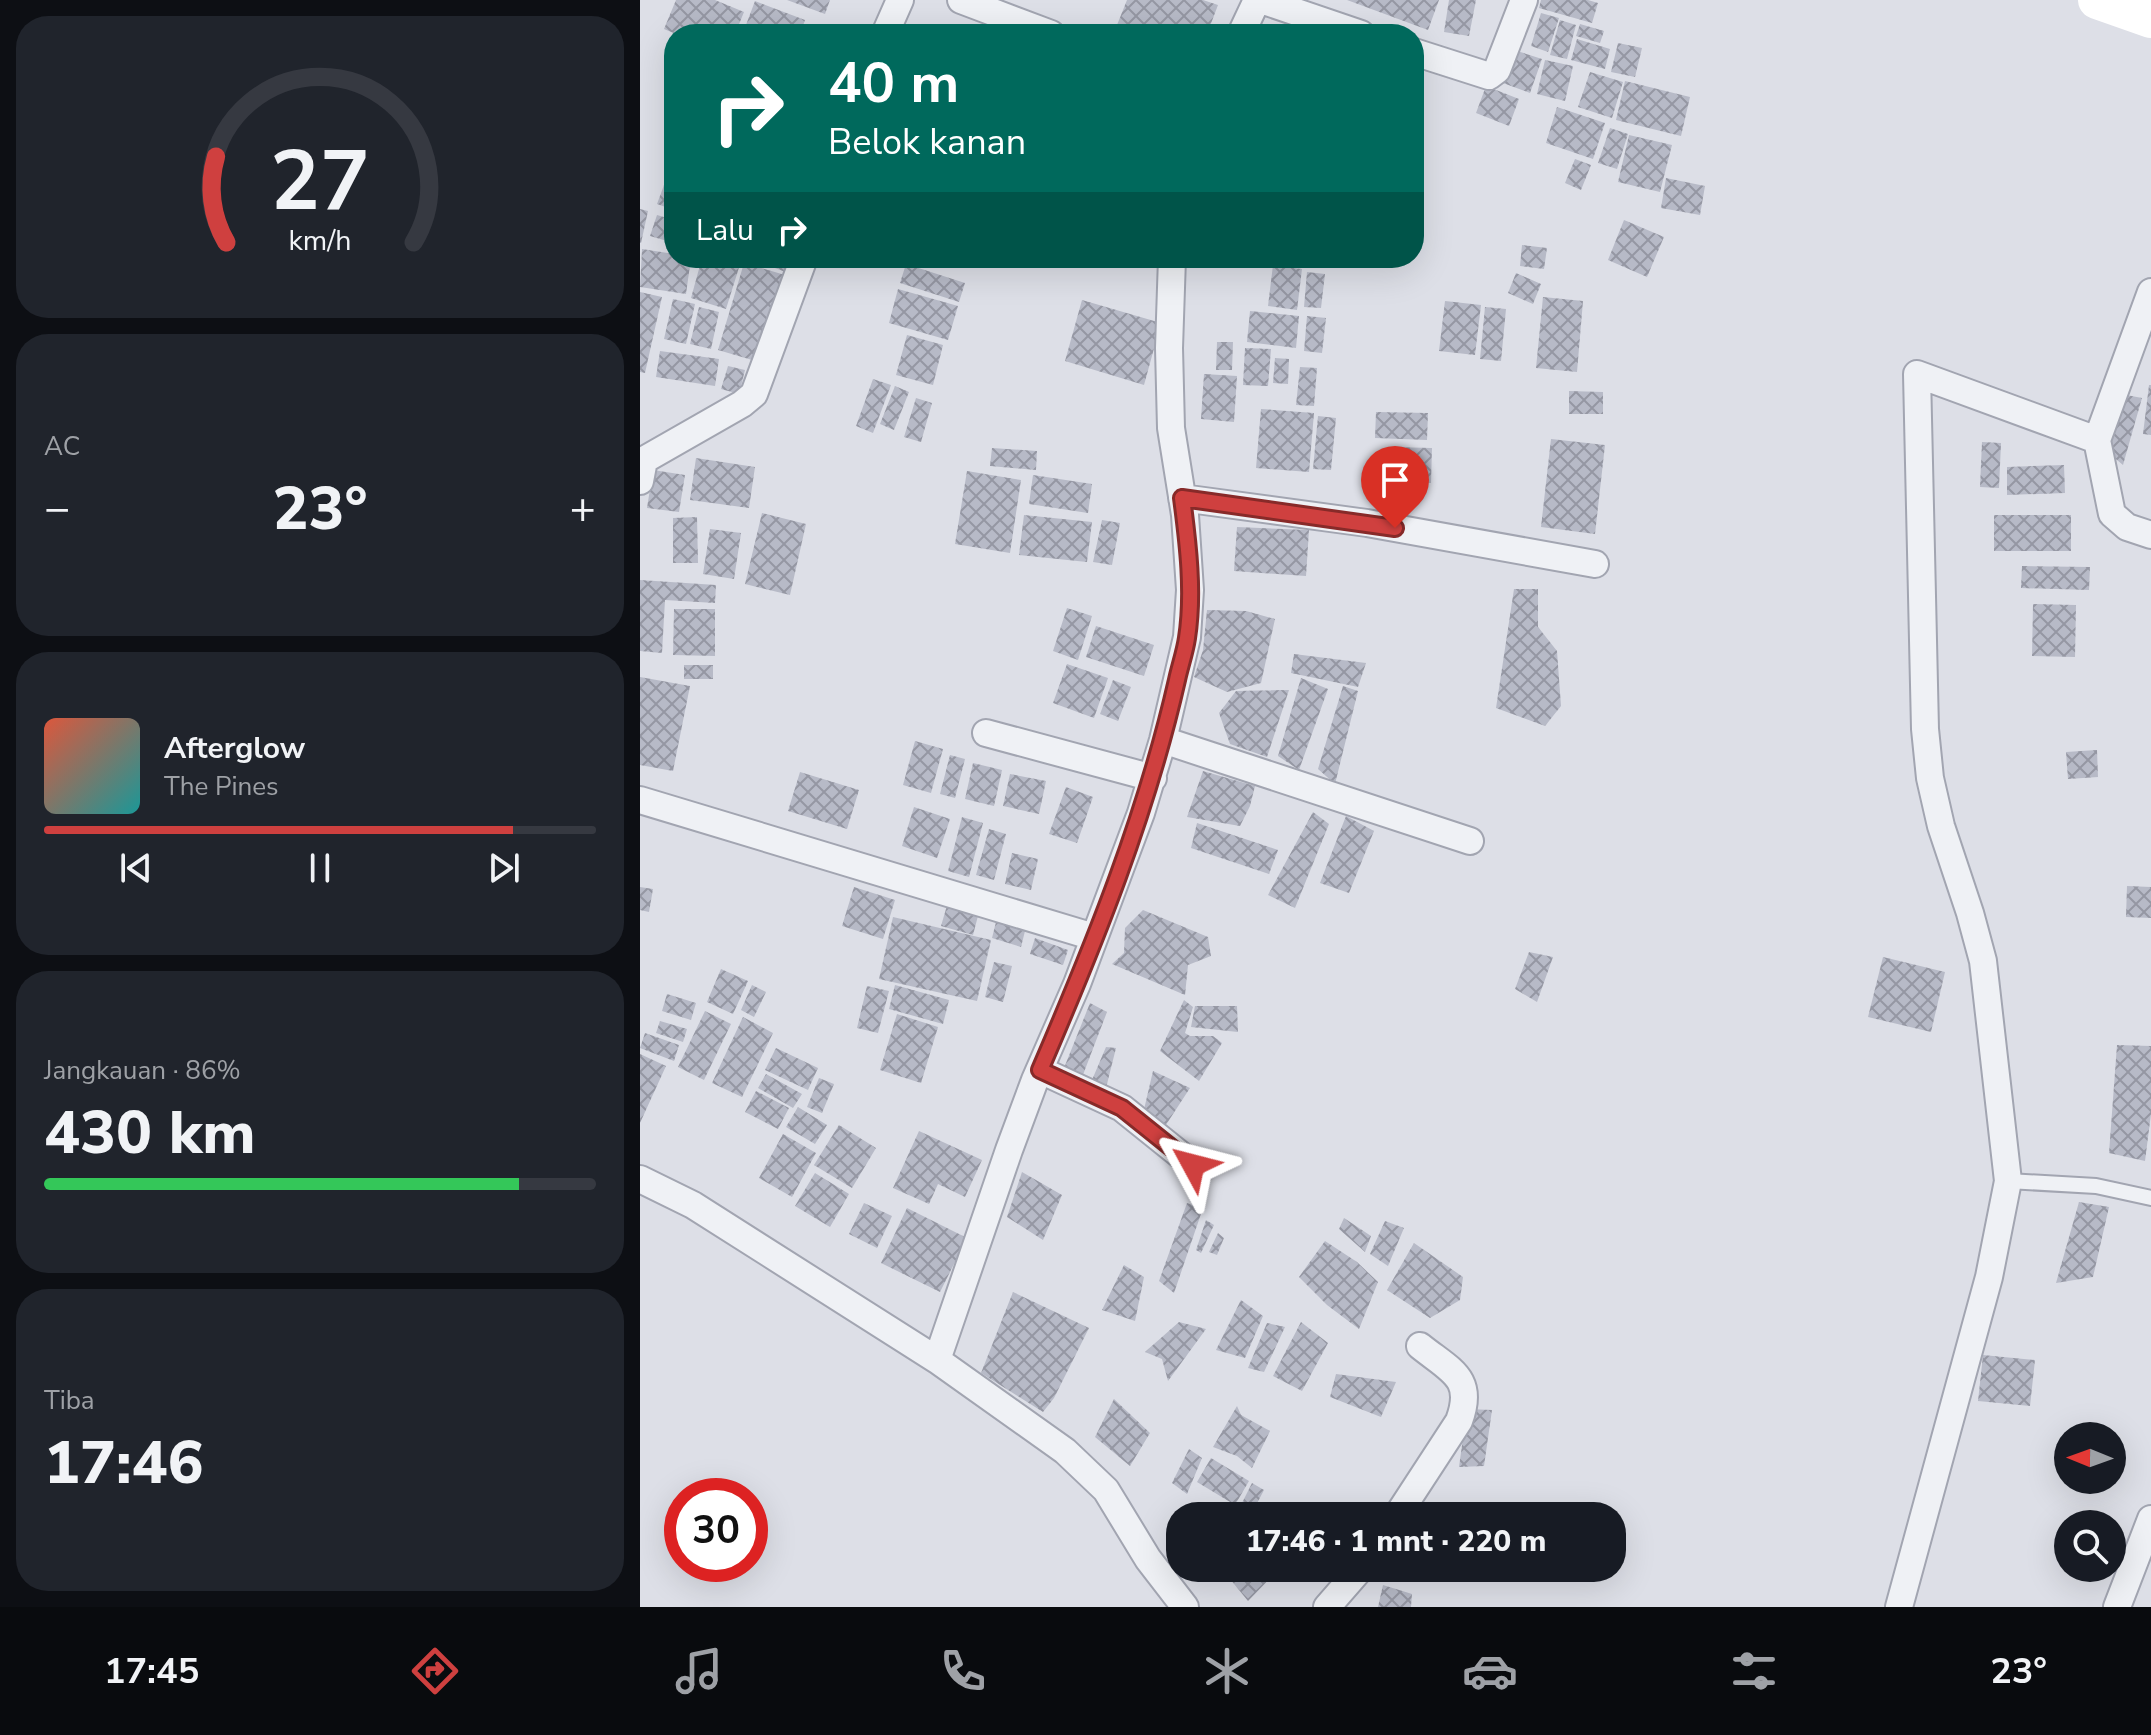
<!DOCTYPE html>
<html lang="id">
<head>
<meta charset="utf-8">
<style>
  body { margin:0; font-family:"Nunito Sans",sans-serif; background:#20242c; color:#f1f3f6; height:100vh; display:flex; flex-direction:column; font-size:30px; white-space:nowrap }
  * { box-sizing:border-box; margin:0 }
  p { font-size:26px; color:#9ea1a6 }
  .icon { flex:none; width:44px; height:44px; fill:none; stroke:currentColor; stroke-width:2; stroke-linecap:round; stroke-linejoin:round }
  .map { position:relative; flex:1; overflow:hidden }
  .details { display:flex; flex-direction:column; gap:16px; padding:16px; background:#0d0f14; width:640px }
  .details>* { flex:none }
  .hud { position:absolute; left:24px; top:24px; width:760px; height:244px; border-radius:32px; box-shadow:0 8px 32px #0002; background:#00695c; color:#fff; overflow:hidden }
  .needle { width:52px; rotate:271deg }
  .tools { position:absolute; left:1414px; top:1422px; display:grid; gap:16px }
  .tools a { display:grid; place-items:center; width:72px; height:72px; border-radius:50%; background:#171b24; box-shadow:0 8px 32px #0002; font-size:40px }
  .speed { position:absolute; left:24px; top:1478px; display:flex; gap:16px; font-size:40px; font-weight:700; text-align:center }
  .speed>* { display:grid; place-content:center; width:104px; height:104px; border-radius:50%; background:#171b24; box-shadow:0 8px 32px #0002; line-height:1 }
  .speed .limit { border:12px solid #d22; background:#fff; color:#111 }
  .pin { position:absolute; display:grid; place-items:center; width:68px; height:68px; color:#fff; margin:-82px -34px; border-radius:50% 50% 50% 0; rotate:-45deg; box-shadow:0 0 8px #0007 }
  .pin .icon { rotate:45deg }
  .me { position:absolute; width:88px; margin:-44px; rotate:308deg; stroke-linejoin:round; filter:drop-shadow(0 0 6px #0008) }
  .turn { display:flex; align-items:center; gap:28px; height:168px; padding:0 32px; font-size:36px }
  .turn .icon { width:104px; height:104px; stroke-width:2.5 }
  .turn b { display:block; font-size:56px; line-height:68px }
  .then { display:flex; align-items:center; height:76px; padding:0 32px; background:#0003; gap:16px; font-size:30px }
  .big { font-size:60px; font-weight:800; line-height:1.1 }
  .details .card { flex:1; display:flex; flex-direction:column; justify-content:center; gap:12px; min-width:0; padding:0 28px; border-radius:32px; background:#20242c }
  .details .dial { align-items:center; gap:0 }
  .dial svg { height:208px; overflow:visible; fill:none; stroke:#363941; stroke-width:7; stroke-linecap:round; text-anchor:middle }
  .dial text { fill:#f1f3f6; stroke:none }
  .song { display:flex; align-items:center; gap:24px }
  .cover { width:96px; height:96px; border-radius:12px; background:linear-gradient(135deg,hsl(10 70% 55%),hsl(180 70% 35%)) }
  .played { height:8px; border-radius:4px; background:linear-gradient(90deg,#cf403f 85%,#363941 85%) }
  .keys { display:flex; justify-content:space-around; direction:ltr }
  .heat { display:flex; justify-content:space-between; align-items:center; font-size:44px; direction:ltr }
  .charge { height:12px; border-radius:6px; background:linear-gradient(90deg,#34c759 86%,#363941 0) }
  .trip { position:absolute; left:526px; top:1502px; width:460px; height:80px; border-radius:32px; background:#171b24; box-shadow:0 8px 32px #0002; font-weight:800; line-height:80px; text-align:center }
  .menu { display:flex; height:128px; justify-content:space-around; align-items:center; background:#090b0e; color:#9ea1a6 }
  .menu .icon { width:56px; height:56px }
  .menu .current { color:#cf403f }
  .menu b { font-size:36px; color:#f1f3f6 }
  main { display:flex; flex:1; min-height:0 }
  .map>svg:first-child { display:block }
</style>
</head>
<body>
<main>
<section class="details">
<div class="card dial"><svg viewBox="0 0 100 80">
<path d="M14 69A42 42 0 1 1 86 69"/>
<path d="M14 69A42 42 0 0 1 10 36" stroke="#cf403f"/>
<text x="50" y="56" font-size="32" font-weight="700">27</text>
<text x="50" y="72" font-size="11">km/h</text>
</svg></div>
<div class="card"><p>AC</p>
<div class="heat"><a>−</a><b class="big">23°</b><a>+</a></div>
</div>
<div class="card">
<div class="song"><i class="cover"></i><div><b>Afterglow</b><p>The Pines</p></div></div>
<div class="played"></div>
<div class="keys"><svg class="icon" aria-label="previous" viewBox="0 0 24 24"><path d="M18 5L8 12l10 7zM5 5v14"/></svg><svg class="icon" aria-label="pause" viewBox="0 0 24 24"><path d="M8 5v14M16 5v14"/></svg><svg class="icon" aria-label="next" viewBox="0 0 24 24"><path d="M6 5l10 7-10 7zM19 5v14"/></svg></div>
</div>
<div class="card"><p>Jangkauan · 86%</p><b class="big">430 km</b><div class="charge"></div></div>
<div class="card"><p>Tiba</p><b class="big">17:46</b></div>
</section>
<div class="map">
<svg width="1511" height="1607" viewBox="0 0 1511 1607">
  <defs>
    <pattern id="building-cross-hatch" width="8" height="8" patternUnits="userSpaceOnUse" patternTransform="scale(2)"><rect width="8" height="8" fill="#b7bac7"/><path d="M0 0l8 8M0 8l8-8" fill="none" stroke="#9597a3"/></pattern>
  </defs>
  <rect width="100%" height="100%" fill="#dddfe7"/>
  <path fill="url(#building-cross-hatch)" d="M 36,0 L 75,0 L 104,12 L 95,34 L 36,34 L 24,29 Z
    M 147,0 L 190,0 L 185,14 Z
    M 487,0 L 563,0 L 578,5 L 567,34 L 501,34 L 477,25 Z
    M 707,0 L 799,0 L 788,30 Z
    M 809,0 L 836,0 L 829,36 L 804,32 Z
    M 901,0 L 948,0 L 958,3 L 952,23 L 899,8 Z
    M 115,1 L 165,20 L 160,34 L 130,34 L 106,25 Z
    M 901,13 L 919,18 L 908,52 L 891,46 Z
    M 920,20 L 936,25 L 927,59 L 910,55 Z
    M 940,24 L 964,31 L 960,43 L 936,36 Z
    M 937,39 L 970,49 L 965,69 L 931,60 Z
    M 978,43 L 1002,48 L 995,77 L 971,72 Z
    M 874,50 L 902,59 L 890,93 L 863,83 Z
    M 905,60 L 933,66 L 925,101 L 897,94 Z
    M 950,72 L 983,82 L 972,118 L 938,107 Z
    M 985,81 L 1050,97 L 1041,136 L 976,120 Z
    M 846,86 L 879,99 L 869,126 L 836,113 Z
    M 917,107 L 965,123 L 953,159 L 906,143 Z
    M 970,128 L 988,134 L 977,169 L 958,163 Z
    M 989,135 L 1032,145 L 1020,192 L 978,182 Z
    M 34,158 L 34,210 L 17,204 Z
    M 935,159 L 951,165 L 941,190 L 925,183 Z
    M 1026,178 L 1065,186 L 1060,215 L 1021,208 Z
    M 0,209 L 8,211 L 1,243 L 0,243 Z
    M 17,215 L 34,220 L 34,243 L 10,236 Z
    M 984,220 L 1024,237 L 1007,277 L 968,260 Z
    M 882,245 L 907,248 L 904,269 L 880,266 Z
    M 2,249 L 34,254 L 34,258 L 51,258 L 46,294 L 0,287 Z
    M 62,258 L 102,258 L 86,309 L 51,298 Z
    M 109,258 L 150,258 L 153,259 L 148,273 Z
    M 104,263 L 145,275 L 119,362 L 78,350 Z
    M 266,264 L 325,283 L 319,302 L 260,283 Z
    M 633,265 L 662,269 L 657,310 L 628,306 Z
    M 667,272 L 685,274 L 681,308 L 664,307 Z
    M 876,273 L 901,284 L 893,304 L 868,293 Z
    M 258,289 L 318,306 L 308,340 L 249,323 Z
    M 0,292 L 22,297 L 5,373 L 0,372 Z
    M 903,297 L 943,301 L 937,372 L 896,368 Z
    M 33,299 L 55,304 L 46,344 L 24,339 Z
    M 442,300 L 521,323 L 504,385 L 425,361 Z
    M 805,301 L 841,305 L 835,355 L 799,351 Z
    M 59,307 L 79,312 L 71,349 L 50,344 Z
    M 845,307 L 866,309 L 861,361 L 840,359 Z
    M 610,311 L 659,316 L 656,348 L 607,342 Z
    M 667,316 L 686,318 L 682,353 L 664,351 Z
    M 267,335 L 303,345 L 293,385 L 256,375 Z
    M 577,342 L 593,342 L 592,370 L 576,370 Z
    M 605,348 L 631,349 L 628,386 L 603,385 Z
    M 20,351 L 79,359 L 75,386 L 16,377 Z
    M 635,358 L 649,359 L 648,384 L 633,383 Z
    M 88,366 L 105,370 L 99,394 L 81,389 Z
    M 660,367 L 677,368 L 674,406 L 656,405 Z
    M 564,374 L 597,376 L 594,422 L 561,419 Z
    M 233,379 L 251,385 L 233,433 L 216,426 Z
    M 1509,385 L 1511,385 L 1511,435 L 1503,434 Z
    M 255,386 L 269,392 L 254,430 L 240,424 Z
    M 929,391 L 963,392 L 963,414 L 929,414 Z
    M 1476,393 L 1502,398 L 1483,465 L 1465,450 Z
    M 276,398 L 292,403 L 281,442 L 264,437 Z
    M 621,409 L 674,413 L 669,472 L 616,468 Z
    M 736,412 L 788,413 L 787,440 L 735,438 Z
    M 678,416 L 696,418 L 691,470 L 673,469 Z
    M 911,439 L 965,445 L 955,534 L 901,527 Z
    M 1342,442 L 1361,443 L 1359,488 L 1340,487 Z
    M 752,447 L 792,448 L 791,483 L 751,483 Z
    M 352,448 L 397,451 L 396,470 L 350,466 Z
    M 56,458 L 115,467 L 109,508 L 50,500 Z
    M 1424,465 L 1425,493 L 1367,495 L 1367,467 Z
    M 13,470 L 45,475 L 39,512 L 7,508 Z
    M 327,471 L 381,480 L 370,553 L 315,544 Z
    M 393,475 L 452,484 L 448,513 L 389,504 Z
    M 122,513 L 166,524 L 150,595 L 105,584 Z
    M 384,515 L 452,522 L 447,562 L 379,555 Z
    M 1354,515 L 1431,515 L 1431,551 L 1354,551 Z
    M 57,517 L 58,563 L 33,563 L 33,518 Z
    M 462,520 L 480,523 L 472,565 L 453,562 Z
    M 597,527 L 669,530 L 666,576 L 594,571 Z
    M 70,529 L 101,533 L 94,579 L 63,574 Z
    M 1382,566 L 1450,567 L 1449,590 L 1381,588 Z
    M 0,580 L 76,585 L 75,603 L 25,600 L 22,653 L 0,651 Z
    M 874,589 L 898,589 L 898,627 L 917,651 L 921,706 L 905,726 L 856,708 Z
    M 1393,604 L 1436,605 L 1435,657 L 1392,656 Z
    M 427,608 L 452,616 L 438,660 L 413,651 Z
    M 34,609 L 75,609 L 75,656 L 33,655 Z
    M 567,610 L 606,611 L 635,619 L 621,683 L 587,692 L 554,677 L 563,650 Z
    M 456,626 L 514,645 L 504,676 L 446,657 Z
    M 654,654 L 726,663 L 718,687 L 651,673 Z
    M 427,664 L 468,678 L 454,718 L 413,703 Z
    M 44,665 L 73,665 L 73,679 L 44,679 Z
    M 0,677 L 50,686 L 33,771 L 0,765 Z
    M 661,678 L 688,689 L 659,770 L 638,756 Z
    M 473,680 L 491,687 L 478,721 L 460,714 Z
    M 703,686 L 718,691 L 695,784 L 678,769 Z
    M 649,690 L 627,757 L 590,744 L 579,713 L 596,691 Z
    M 275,741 L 303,749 L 291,793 L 263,785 Z
    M 1457,750 L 1458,777 L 1428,779 L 1426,752 Z
    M 310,755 L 325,759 L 315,798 L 300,794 Z
    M 333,763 L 362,770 L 354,806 L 325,799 Z
    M 563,771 L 615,786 L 610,806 L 600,826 L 547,817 Z
    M 160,772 L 219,790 L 207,829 L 148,811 Z
    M 370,774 L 406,781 L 399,814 L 363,806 Z
    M 426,787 L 453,797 L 437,843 L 409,834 Z
    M 274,807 L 310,819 L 297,858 L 262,846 Z
    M 673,812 L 689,824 L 655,908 L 628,895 Z
    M 706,816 L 734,831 L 709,893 L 680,883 Z
    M 322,817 L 343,823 L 329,877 L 308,871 Z
    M 557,823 L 638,850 L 629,874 L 551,848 Z
    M 349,829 L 366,834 L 354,880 L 336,875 Z
    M 372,853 L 398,859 L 391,890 L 365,884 Z
    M 1487,886 L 1511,887 L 1511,918 L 1486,917 Z
    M 0,887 L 13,889 L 9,912 L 0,910 Z
    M 214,887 L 255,900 L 243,939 L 202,926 Z
    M 308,902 L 339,912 L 333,935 L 301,926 Z
    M 503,910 L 568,937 L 571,956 L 548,965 L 545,995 L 472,964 L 484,953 L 485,928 Z
    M 253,917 L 351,940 L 337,1001 L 239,979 Z
    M 356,922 L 385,931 L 381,947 L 352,938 Z
    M 395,938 L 428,950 L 423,965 L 390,954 Z
    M 889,952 L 913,957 L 897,1002 L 875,989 Z
    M 1243,957 L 1305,972 L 1291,1032 L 1228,1017 Z
    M 354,962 L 372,966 L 363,1002 L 345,997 Z
    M 81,969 L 108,981 L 93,1014 L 67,1002 Z
    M 112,985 L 126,992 L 114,1017 L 101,1010 Z
    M 255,985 L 309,1000 L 303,1024 L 249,1009 Z
    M 227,986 L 249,991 L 238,1033 L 217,1028 Z
    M 27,994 L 56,1003 L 51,1020 L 22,1011 Z
    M 544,1000 L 553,1007 L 545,1033 L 550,1036 L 573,1036 L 582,1043 L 559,1081 L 520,1051 Z
    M 450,1003 L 467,1012 L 441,1080 L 424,1068 Z
    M 555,1006 L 597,1006 L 598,1032 L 551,1027 Z
    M 65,1011 L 91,1024 L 64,1080 L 38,1067 Z
    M 257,1014 L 298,1027 L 281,1083 L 240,1070 Z
    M 103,1017 L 133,1033 L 102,1097 L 72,1083 Z
    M 20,1021 L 47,1029 L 43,1042 L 16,1033 Z
    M 5,1033 L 39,1045 L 34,1061 L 0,1048 Z
    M 1477,1045 L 1511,1046 L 1511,1114 L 1505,1161 L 1469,1153 Z
    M 466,1047 L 476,1048 L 466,1088 L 452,1080 Z
    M 136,1048 L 178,1068 L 168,1090 L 125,1070 Z
    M 0,1054 L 26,1066 L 0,1123 Z
    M 513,1071 L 550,1088 L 520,1134 L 502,1118 Z
    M 126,1074 L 162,1094 L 153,1108 L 118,1088 Z
    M 179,1078 L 194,1084 L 182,1113 L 167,1107 Z
    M 116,1091 L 149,1108 L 138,1129 L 105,1112 Z
    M 158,1107 L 187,1125 L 175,1144 L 146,1127 Z
    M 199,1125 L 236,1148 L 212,1188 L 174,1165 Z
    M 279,1131 L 342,1160 L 325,1197 L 298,1184 L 289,1204 L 253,1188 Z
    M 143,1134 L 176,1153 L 152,1197 L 119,1178 Z
    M 382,1172 L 422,1195 L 403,1240 L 367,1217 Z
    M 175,1173 L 209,1194 L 190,1227 L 155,1206 Z
    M 1439,1202 L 1469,1207 L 1453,1277 L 1416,1283 Z
    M 224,1203 L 252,1216 L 237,1248 L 209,1234 Z
    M 547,1203 L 563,1208 L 534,1293 L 519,1281 Z
    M 267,1208 L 327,1238 L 300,1292 L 241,1263 Z
    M 704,1218 L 731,1236 L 725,1252 L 699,1229 Z
    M 566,1220 L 574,1225 L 561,1253 L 556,1250 Z
    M 745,1221 L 764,1228 L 748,1266 L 730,1254 Z
    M 578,1233 L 584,1238 L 577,1255 L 569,1252 Z
    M 685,1241 L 717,1262 L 738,1282 L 719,1329 L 687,1305 L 659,1277 Z
    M 774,1243 L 823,1277 L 820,1300 L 790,1318 L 747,1290 Z
    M 484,1265 L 504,1277 L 495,1321 L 462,1310 Z
    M 373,1292 L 449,1328 L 414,1398 L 403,1412 L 341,1373 Z
    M 601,1300 L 623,1316 L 605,1358 L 576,1350 Z
    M 539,1322 L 566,1329 L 528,1381 L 522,1359 L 505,1352 Z
    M 661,1322 L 688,1343 L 662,1391 L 633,1376 Z
    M 627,1323 L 645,1327 L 624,1372 L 608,1368 Z
    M 1343,1355 L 1395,1360 L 1390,1406 L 1338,1401 Z
    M 696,1374 L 756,1382 L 741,1417 L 690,1397 Z
    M 474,1399 L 510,1433 L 490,1466 L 455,1437 Z
    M 597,1406 L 601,1415 L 630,1431 L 612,1468 L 597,1456 L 573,1447 Z
    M 827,1409 L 852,1410 L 844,1466 L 819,1467 Z
    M 549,1449 L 562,1458 L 547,1494 L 532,1483 Z
    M 571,1458 L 609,1481 L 595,1505 L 557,1482 Z
    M 612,1483 L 624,1490 L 611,1515 L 599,1509 Z
    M 780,1507 L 817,1515 L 817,1516 L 779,1516 Z
    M 581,1568 L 640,1568 L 608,1601 Z
    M 743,1585 L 772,1594 L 771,1607 L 738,1607 Z"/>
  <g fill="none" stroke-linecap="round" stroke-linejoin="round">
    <g stroke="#a2a5b1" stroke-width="18">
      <path id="lane" d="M 1368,1181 L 1456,1186 L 1511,1198"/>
    </g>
    <g stroke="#a2a5b1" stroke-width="30">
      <path id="street" d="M 321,0 L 411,34
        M 621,0 L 721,34
        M 245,34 L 260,0
        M 601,34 L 617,0
        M 774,52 L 849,76 L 857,70 L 884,0
        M 1511,292 L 1457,440 L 1472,514 L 1487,527 L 1511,535
        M 0,481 L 4,460 L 102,404 L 114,394 L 164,258
        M 542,498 L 727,523 L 955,564
        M 346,733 L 513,778
        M 523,740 L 830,841
        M 0,800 L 454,937
        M 400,1070 L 482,1108 L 553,1165
        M 0,1179 L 53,1205 L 297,1360 L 425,1451 L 466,1490 L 508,1559 L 545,1607
        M 297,1360 L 369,1150 L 395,1080 L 437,984 L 501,813 L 523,740 L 547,637 L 550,590 L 545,515 L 531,428 L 529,348 L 532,258
        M 757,1516 L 819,1421 C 835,1378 811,1371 780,1346
        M 687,1607 L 721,1568
        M 1259,1607 L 1349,1277 L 1368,1181 L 1343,961 L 1330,913 L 1301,826 L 1290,778 L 1285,729 L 1277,374 L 1457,440
        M 1477,1607 L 1511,1519"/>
    </g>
    <use href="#lane" stroke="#eff1f5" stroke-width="14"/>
    <use href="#street" stroke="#eff1f5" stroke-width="26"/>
    <path stroke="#fff" stroke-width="38" d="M 1457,0 L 1511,19"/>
  </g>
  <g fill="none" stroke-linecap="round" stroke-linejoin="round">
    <g stroke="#872a29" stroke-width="20">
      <path id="route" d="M 553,1165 L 482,1108 L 400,1070 C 455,942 506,816 537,680 C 540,666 545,652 547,638 C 554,593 548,543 542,498 L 755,528"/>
    </g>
    <use href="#route" stroke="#cf403f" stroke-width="14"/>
  </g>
</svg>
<div class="tools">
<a><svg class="needle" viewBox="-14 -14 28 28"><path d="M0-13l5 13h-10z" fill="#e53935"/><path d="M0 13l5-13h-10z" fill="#9ea1a6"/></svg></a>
<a><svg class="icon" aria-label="search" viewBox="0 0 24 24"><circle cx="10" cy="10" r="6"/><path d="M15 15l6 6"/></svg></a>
</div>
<div class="speed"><div class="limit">30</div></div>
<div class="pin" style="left:755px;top:528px;background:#d93025"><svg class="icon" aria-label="arrive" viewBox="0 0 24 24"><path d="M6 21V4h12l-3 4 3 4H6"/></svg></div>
<svg class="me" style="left:553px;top:1165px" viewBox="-20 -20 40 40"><path d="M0-17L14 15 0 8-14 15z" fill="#cf403f" stroke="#fff" stroke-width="4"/></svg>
<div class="trip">17:46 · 1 mnt · 220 m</div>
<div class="hud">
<div class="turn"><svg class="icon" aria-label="right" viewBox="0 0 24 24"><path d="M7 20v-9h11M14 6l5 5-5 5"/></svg><div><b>40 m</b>Belok kanan</div></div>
<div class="then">Lalu<svg class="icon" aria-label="right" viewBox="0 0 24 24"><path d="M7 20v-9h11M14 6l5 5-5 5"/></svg></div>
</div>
</div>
</main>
<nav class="menu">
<b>17:45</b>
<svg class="icon current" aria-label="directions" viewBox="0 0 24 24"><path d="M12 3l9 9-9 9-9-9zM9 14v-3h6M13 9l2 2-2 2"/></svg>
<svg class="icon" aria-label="music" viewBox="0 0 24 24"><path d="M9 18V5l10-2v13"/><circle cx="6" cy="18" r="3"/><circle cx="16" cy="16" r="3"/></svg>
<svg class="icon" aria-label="phone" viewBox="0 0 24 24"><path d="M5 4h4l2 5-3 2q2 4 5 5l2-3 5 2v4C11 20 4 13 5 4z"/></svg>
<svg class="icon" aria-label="climate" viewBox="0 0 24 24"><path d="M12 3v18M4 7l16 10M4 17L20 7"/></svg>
<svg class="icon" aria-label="car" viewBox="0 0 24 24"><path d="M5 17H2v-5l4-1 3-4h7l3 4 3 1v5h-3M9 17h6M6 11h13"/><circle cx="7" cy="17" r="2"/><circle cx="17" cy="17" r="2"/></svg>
<svg class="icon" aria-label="filters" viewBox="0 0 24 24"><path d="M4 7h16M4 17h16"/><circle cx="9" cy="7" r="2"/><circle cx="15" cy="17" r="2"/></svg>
<b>23°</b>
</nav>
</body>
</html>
